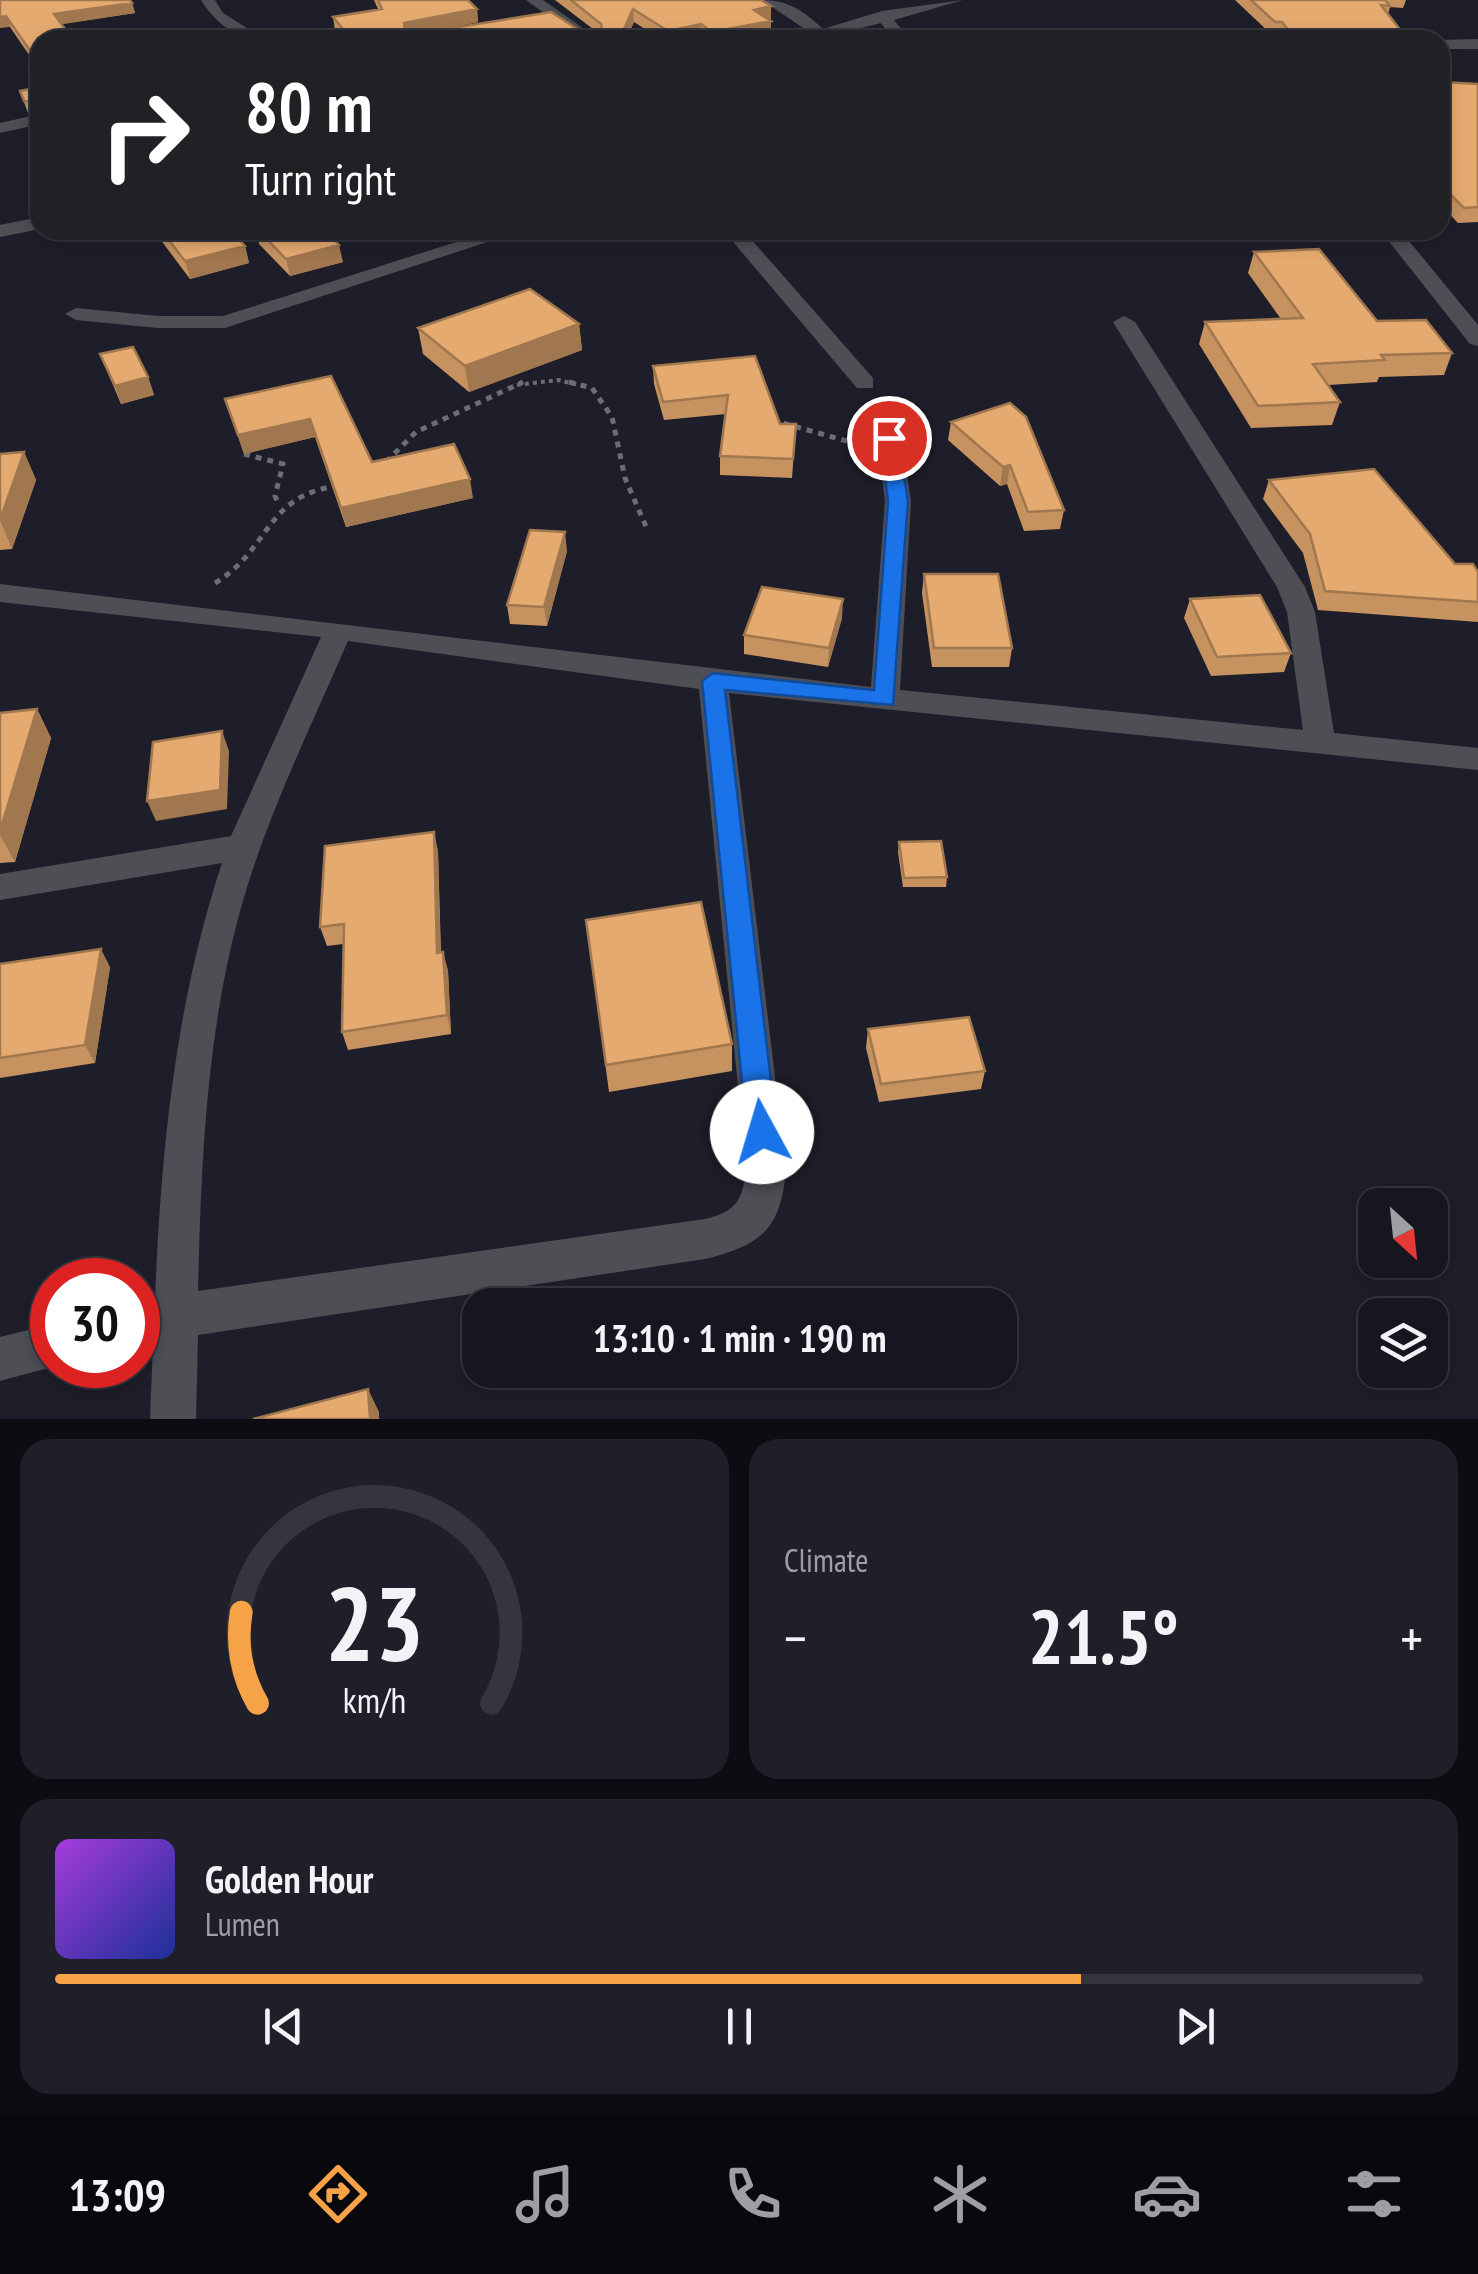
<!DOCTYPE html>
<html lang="en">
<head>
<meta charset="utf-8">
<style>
  body { margin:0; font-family:"PT Sans Narrow",sans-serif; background:#1f1f29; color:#f1f3f6; height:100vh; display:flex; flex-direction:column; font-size:38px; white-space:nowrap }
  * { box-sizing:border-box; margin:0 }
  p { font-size:32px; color:#9e9fa5 }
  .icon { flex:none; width:55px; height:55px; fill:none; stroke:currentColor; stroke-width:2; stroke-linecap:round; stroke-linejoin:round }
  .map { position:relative; height:1419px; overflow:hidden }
  .panel { display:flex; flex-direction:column; gap:20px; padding:20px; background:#0c0c12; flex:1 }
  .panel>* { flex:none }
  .hud { position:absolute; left:30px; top:30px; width:1420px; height:210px; border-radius:30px; box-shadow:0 5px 15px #0003,0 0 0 2px #35353e; background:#202124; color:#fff; overflow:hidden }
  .needle { width:65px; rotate:153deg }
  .controls { position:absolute; left:1358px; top:1188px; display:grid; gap:20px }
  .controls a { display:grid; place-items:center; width:90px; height:90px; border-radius:20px; background:#161620; box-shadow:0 5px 15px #0003,0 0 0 2px #35353e; font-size:50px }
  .speed { position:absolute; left:30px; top:1258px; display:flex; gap:20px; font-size:50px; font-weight:700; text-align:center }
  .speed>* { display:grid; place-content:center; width:130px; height:130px; border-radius:50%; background:#161620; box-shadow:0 5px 15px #0003,0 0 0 2px #35353e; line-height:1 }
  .speed .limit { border:15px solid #d22; background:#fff; color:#111 }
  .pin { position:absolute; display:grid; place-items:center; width:85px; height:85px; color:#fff; margin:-42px; border:5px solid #fff; border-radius:50%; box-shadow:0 2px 10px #0007 }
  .me { position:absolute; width:110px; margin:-55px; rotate:354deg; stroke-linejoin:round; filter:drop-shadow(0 0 8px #0008) }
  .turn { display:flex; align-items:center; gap:35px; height:210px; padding:0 50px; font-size:45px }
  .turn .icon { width:130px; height:130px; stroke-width:2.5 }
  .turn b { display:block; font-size:70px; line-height:85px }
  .big { font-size:75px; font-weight:800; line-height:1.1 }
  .panel .card { flex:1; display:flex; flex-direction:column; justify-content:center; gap:15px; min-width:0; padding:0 35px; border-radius:30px; background:#1f1f29 }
  .panel .dial { align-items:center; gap:0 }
  .dial svg { height:260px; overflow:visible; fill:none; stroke:#35353e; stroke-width:7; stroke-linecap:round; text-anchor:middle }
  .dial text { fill:#f1f3f6; stroke:none }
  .song { display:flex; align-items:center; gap:30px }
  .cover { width:120px; height:120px; border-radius:15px; background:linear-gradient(135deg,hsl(280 70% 55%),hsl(230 70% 35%)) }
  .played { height:10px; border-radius:5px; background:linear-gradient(90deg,#f6a246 75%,#35353e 75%) }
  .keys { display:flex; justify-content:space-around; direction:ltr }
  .heat { display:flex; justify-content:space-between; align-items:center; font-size:55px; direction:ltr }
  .panel .tiles { flex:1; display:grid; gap:20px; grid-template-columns:1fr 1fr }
  .card:last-child { grid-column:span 2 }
  .trip { position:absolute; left:462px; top:1288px; width:555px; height:100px; border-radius:30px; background:#161620; box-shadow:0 5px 15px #0003,0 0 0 2px #35353e; font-weight:800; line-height:100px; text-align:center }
  .tabs { display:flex; height:160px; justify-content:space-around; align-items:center; background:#09090d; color:#9e9fa5 }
  .tabs .icon { width:70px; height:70px }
  .tabs .active { color:#f6a246 }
  .tabs b { font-size:45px; color:#f1f3f6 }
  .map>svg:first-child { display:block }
</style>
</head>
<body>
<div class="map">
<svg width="1478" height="1419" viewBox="0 0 1478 1419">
  <rect width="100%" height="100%" fill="#1e1e2a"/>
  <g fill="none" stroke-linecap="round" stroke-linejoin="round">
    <path stroke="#6c6d77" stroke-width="4" stroke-dasharray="4 4" stroke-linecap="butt" d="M 517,385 L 558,380 L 579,385"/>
    <path stroke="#6c6d77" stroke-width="5" stroke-dasharray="6 6" stroke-linecap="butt" d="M 569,382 L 592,388 L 612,417 L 625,478 L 647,529
      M 772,420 L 861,445
      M 244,454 L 283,464 L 275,496 L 279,505
      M 386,462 L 416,432 L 523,382
      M 215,583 C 271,549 264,497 336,486"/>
    <path fill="#4e4f55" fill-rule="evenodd" d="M 201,0 L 215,0 L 223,13 L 266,40 C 237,40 216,24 201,0 Z
      M 526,0 L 543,0 L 600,40 L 582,40 Z
      M 762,0 C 788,0 804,11 823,29 L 882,11 L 963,0 L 894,20 L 910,40 L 894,40 L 881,23 L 813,40 L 787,40 L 809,32 Z
      M 1478,39 L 1478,49 L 1440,49 L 1438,40 Z
      M 40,114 L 40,124 L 0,133 L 0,123 Z
      M 40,217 L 40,229 L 0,237 L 0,225 Z
      M 494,230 L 524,230 L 225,328 L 158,328 L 76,320 L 65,314 L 76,308 L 158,316 L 223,316 Z
      M 723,230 L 743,230 L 873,378 L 873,388 L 857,388 Z
      M 1380,230 L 1400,230 L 1478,325 L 1478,346 L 1470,344 Z
      M 1124,316 L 1135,322 L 1305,587 L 1315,612 L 1334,733 L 1478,748 L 1478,770 L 729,693 L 786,1169 C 781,1229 762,1245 705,1259 L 198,1335 L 196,1419 L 150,1419 L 153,1343 L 138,1347 L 138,1303 L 155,1299 C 161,1151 175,1005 222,863 L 0,900 L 0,874 L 231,836 L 321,637 L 0,602 L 0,584 L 871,687 L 885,501 L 877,438 L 889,431 L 901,438 L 911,501 L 900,690 L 1303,730 L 1287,612 L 1277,587 L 1113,322 ZM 348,641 L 699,689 L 746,1169 C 743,1200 736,1212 705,1219 L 198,1291 C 201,1166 206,1037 239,915 C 265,819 309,731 348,641 Z
      M 52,1324 L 52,1365 L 59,1365 L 0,1381 L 0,1337 Z"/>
  </g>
  <path fill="#c59260" d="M 0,0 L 132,3 L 135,13 L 61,24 L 40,71 L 10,27 Z
    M 374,0 L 468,0 L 477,9 L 478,22 L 436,30 L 593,29 L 555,0 L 761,0 L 771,6 L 770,20 L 771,34 L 738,40 L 705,40 L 701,37 L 688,40 L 662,40 L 634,22 L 626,40 L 344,40 L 335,30 L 333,17 L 378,9 Z
    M 1235,0 L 1406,0 L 1403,8 L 1390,7 L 1388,14 L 1408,40 L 1282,40 L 1278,35 L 1272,35 Z
    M 40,72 L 40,194 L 37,186 L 38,138 L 30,117 L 39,114 L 28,113 L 20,91 L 40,87 Z
    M 1440,82 L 1478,84 L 1478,222 L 1458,223 L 1440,204 Z
    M 158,230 L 231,230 L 245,246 L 249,263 L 190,279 L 160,239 Z
    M 256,230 L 325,230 L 343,262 L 290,276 L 259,244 Z
    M 1254,252 L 1377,321 L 1452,353 L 1444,375 L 1379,377 L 1377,382 L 1328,385 L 1340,402 L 1332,425 L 1251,428 L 1199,344 L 1205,322 L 1281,319 L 1248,273 Z
    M 579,324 L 582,350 L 469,392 L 423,354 L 418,328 Z
    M 100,354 L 148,377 L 154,395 L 121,404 Z
    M 755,356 L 780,424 L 796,424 L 792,478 L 720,475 L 720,456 L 726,414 L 664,420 L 654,384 L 653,366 Z
    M 331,376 L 372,462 L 473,498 L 346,527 L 315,437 L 244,454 L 225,399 Z
    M 1010,403 L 1064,510 L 1060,529 L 1024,531 L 1007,484 L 1000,486 L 948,440 L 951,422 Z
    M 24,452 L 36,480 L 12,549 L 0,550 L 0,454 Z
    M 1269,480 L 1455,564 L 1478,572 L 1478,622 L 1318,610 L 1303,553 L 1263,499 Z
    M 567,551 L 547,626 L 510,624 L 507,605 Z
    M 924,574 L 1012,648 L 1009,667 L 932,667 L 922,593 Z
    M 1190,599 L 1291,653 L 1284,672 L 1211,676 L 1184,618 Z
    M 842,618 L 828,667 L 744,654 L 744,635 Z
    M 37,709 L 51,738 L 15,862 L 0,863 L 0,713 Z
    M 434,832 L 438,852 L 441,952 L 443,952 L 448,971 L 451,1034 L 348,1050 L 342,1032 L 343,944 L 327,946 L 320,927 Z
    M 899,842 L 947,877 L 946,887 L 903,887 L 898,852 Z
    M 586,920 L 732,1044 L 732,1071 L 609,1092 Z
    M 0,964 L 110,967 L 95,1063 L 0,1078 Z
    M 868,1029 L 985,1071 L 981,1089 L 879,1102 L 866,1048 Z"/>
  <path fill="#a0774e" d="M 132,3 L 135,13 L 57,25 L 54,14 Z
    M 771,6 L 771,19 L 754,23 L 754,10 Z
    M 477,9 L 478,22 L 406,36 L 404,23 Z
    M 633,9 L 634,22 L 626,40 L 619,40 Z
    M 6,16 L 10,27 L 0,28 L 0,17 Z
    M 771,21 L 771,34 L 738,40 L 712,40 L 712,32 Z
    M 701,24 L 701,37 L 688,40 L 668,40 L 668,31 Z
    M 339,245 L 343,262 L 290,276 L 286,259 Z
    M 245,246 L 249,263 L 190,279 L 185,261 Z
    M 579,324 L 582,350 L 469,392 L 465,366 Z
    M 148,377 L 154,395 L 121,404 L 115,386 Z
    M 310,419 L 315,437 L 244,454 L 238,435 Z
    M 24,452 L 36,480 L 12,549 L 0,520 Z
    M 1010,465 L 1007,484 L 1000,486 L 1003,467 Z
    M 470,479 L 473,498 L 346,527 L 341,508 Z
    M 565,532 L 567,551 L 547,626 L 544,607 Z
    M 843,599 L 842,618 L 828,667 L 829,648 Z
    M 37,709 L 51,738 L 15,862 L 0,835 L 0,831 Z
    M 222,731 L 229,751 L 227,809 L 156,821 L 147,801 Z
    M 434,832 L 438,852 L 441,972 L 437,953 Z
    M 101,949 L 110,967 L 95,1063 L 85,1045 Z
    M 443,952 L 448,971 L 451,1034 L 447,1015 Z
    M 368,1389 L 379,1412 L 379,1419 L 370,1419 Z"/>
  <path fill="#e5aa70" stroke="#a0774e" stroke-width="2.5" d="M 0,0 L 130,0 L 132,3 L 54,14 L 73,40 L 40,40 L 40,65 L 6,16 L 0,17 Z
    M 378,0 L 468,0 L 477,9 L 404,23 L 405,30 L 440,30 L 551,12 L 579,30 L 602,29 L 601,24 L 571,0 L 761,0 L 771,6 L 754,10 L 771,21 L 712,32 L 701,24 L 668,31 L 633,9 L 619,40 L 352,40 L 333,17 L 382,9 Z
    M 1251,0 L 1385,0 L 1390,6 L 1381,5 L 1408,40 L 1296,40 L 1282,22 L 1275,22 Z
    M 40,72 L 40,185 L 37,186 L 38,134 L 30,117 L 39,115 L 40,102 L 24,101 L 20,91 L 40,87 Z
    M 1440,82 L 1478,84 L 1478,207 L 1464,208 L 1440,184 Z
    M 161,230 L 231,230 L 245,246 L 185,261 Z
    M 258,230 L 325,230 L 339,245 L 286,259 Z
    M 1319,249 L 1377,321 L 1426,320 L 1452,353 L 1381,355 L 1385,360 L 1313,364 L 1340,402 L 1258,406 L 1205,322 L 1303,318 L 1254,252 Z
    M 530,289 L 579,324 L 465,366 L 418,328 Z
    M 133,347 L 148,377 L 115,386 L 100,354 Z
    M 755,356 L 780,424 L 796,424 L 793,459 L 720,456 L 728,395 L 663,402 L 653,366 Z
    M 331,376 L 372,462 L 454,444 L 470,479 L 341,508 L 310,419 L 238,435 L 225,399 Z
    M 1010,403 L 1026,417 L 1064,510 L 1028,512 L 1010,465 L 1003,467 L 951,422 Z
    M 24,452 L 0,520 L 0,454 Z
    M 1374,469 L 1455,564 L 1473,564 L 1478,572 L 1478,602 L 1325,591 L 1310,534 L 1269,480 Z
    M 530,530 L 565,532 L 544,607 L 507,605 Z
    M 924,574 L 998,574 L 1012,648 L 934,648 Z
    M 762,587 L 843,599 L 829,648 L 744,635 Z
    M 1260,595 L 1291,653 L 1217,657 L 1190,599 Z
    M 37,709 L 0,831 L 0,713 Z
    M 222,731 L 220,790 L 147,801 L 153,742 Z
    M 434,832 L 437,953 L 443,952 L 447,1015 L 342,1032 L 344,924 L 320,927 L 325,846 Z
    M 941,841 L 947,877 L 904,878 L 899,842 Z
    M 701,902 L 732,1044 L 606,1065 L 586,920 Z
    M 101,949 L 85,1045 L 0,1058 L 0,964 Z
    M 969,1017 L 985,1071 L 881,1084 L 868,1029 Z
    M 368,1389 L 370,1419 L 253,1419 Z"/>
  <path fill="#1a73e8" stroke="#114b97" stroke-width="2.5" d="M 889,433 L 898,438 L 908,501 L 893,705 L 725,690 L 777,1132 L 773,1141 L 762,1145 L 751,1141 L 747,1132 L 702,681 L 713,673 L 874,690 L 888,501 L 880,438 Z"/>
</svg>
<div class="controls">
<a><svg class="needle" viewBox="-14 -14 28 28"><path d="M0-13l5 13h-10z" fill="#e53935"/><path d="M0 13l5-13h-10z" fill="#9e9fa5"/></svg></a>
<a><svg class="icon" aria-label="layers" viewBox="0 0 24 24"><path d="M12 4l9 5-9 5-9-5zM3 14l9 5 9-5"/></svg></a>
</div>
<div class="speed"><div class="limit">30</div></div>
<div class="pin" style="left:889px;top:438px;background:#d93025"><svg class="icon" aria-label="arrive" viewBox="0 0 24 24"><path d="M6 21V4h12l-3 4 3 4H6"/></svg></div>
<svg class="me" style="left:762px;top:1132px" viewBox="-20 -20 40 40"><circle r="19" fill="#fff"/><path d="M0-13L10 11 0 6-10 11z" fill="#1a73e8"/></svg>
<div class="trip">13:10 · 1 min · 190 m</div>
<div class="hud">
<div class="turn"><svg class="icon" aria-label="right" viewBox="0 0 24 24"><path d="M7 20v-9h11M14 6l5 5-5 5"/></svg><div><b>80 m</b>Turn right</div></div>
</div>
</div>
<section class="panel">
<div class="tiles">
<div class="card dial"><svg viewBox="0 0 100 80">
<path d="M14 69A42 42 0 1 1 86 69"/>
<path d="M14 69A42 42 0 0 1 9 41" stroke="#f6a246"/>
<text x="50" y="56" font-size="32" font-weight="700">23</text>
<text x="50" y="72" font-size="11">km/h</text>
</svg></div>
<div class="card"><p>Climate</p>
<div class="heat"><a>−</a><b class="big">21.5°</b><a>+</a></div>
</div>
<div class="card">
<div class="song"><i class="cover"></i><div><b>Golden Hour</b><p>Lumen</p></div></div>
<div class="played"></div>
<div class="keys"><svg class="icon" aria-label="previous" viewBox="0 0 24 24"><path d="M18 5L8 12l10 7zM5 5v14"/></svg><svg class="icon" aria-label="pause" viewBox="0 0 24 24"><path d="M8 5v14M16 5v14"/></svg><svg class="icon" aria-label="next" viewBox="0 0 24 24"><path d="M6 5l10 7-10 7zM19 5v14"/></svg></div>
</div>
</div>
</section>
<nav class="tabs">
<b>13:09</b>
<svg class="icon active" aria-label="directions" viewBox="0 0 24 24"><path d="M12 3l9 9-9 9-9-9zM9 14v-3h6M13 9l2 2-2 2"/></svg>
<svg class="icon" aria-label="music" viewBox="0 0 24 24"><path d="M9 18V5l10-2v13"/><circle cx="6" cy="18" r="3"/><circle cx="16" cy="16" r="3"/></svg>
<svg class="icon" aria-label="phone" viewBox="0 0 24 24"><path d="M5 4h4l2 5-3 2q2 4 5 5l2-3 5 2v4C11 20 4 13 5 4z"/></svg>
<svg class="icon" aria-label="climate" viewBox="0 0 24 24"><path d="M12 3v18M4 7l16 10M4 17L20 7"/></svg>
<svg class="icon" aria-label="car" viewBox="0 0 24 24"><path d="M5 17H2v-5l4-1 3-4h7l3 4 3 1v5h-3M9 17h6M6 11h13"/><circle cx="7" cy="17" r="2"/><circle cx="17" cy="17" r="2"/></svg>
<svg class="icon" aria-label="filters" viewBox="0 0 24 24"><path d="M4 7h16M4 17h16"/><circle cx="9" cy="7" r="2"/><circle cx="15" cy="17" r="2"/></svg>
</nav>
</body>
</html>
